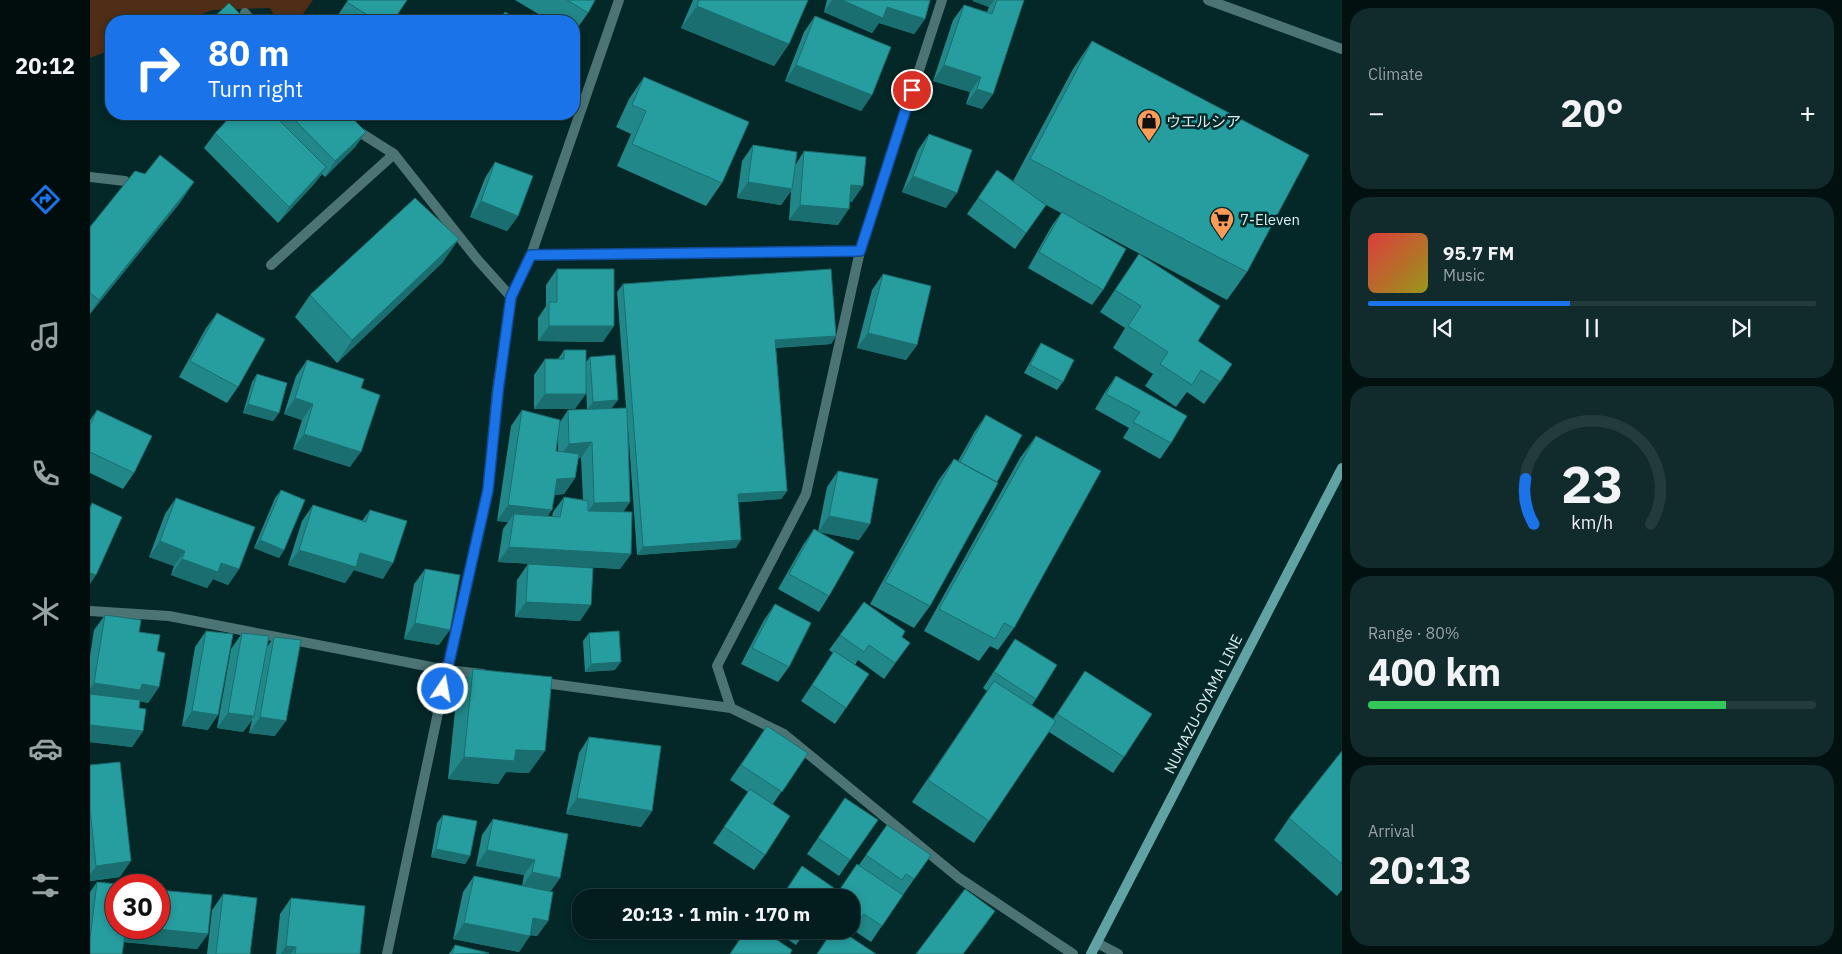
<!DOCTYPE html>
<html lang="en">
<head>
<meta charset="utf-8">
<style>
  body { margin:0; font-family:"IBM Plex Sans","Noto Sans JP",sans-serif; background:#112a2b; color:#f1f3f6; height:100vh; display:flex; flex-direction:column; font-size:19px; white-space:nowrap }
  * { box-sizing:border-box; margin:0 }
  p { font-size:16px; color:#97a2a4 }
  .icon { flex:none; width:28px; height:28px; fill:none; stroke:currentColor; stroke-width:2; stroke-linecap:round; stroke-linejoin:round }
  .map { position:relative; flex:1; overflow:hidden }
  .drawer { display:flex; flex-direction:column; gap:8px; padding:8px; background:#021010; width:500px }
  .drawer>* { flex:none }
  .banner { position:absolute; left:15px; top:15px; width:475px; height:105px; border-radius:20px; box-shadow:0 2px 8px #0003,0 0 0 1px #243b3c; background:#1a73e8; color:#fff; overflow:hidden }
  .speed { position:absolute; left:15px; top:874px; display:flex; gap:10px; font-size:25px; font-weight:700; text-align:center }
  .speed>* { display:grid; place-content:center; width:65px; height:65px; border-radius:50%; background:#031d1e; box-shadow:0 2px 8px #0003,0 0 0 1px #243b3c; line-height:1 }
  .speed .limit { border:8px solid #d22; background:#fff; color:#111 }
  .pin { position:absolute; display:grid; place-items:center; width:42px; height:42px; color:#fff; margin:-21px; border:2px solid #fff; border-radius:50%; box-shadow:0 1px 5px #0007 }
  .me { position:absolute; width:55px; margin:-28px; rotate:12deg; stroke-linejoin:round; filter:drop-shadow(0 0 4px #0008) }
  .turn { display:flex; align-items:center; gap:18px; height:105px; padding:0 20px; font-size:22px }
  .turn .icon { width:65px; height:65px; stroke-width:2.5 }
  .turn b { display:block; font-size:35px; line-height:42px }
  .big { font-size:38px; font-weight:700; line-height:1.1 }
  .drawer .tile { flex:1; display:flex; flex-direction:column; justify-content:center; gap:8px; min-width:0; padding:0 18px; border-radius:20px; background:#112a2b }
  .drawer .dial { align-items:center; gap:0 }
  .dial svg { height:130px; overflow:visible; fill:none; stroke:#243b3c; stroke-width:7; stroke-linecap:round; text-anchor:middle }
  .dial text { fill:#f1f3f6; stroke:none }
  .song { display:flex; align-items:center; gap:15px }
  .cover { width:60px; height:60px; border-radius:8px; background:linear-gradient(135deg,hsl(0 70% 55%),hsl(60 70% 35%)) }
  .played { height:5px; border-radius:2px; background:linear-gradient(90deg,#1a73e8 45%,#243b3c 45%) }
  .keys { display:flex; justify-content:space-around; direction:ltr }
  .heat { display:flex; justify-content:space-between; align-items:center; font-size:28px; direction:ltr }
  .charge { height:8px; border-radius:4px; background:linear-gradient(90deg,#34c759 80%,#243b3c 0) }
  .trip { position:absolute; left:482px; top:889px; width:288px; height:50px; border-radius:20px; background:#031d1e; box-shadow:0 2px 8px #0003,0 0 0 1px #243b3c; font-weight:700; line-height:50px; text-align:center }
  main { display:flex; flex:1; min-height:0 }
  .menu { display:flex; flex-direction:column; width:90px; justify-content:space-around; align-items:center; background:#010c0c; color:#97a2a4 }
  .menu .icon { width:35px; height:35px }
  .menu .current { color:#1a73e8 }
  .menu b { font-size:22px; color:#f1f3f6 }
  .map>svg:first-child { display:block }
</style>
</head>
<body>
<main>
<nav class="menu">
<b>20:12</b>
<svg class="icon current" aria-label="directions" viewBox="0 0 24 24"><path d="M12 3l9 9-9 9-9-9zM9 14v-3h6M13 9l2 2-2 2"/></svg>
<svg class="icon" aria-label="music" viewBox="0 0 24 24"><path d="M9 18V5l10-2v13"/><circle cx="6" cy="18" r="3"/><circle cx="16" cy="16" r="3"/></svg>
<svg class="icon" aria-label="phone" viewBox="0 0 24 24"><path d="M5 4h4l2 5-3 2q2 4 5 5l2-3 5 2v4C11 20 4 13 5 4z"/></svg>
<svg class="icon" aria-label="climate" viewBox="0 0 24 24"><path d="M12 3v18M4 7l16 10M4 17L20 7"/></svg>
<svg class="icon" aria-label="car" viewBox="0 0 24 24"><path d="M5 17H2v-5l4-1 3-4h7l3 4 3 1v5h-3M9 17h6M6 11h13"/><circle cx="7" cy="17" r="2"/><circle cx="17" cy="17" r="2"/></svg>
<svg class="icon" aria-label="filters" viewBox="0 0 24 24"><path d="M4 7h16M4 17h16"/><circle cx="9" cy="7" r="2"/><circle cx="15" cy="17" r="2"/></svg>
</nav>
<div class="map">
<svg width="1252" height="954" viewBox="0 0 1252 954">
  <rect width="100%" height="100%" fill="#042728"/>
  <path fill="#4f2d16" d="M 0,0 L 223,0 L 208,21 L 187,21 L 180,8 L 123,10 L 93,21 L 21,21 L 21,50 L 0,58 Z"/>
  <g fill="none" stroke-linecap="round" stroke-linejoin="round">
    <path stroke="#4c7475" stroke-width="10" d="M 1007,943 L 1028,954"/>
    <path stroke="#4c7475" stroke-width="10" d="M 155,13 L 162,21
      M 250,114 L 263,128 L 304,154
      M 0,177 L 35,181
      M 441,255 L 770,251
      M 181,265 L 304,154 L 387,259 L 421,297
      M 0,611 L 79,616 L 357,670 L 393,674
      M 447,682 L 641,708 L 694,734 L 869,878 L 983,954
      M 641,708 L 627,666 L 716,494 L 770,251 L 852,0
      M 297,954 L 357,670 L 398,490 L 407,391 L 421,297 L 441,255 L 529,0"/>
    <path stroke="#4c7475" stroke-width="10" d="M 1118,0 L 1252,49"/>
    <path stroke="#61a3a4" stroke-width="10" d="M 1001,954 L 1252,468"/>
  </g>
  <path fill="#218789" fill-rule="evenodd" d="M 258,0 L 317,0 L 303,21 L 247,21 L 249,19 L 246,18 Z
    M 425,0 L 505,0 L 498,13 L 484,33 L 484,21 L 460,21 Z
    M 603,0 L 718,0 L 699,44 L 684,66 L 591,28 Z
    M 737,0 L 840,0 L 835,19 L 824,34 L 789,23 L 782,33 L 734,12 Z
    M 883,0 L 934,0 L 903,94 L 892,109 L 876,104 L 880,92 L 843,81 L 863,20 L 874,5 L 897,12 L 899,7 L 883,1 Z
    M 725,16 L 782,95 L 771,111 L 695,81 L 714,32 Z
    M 1002,41 L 1157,272 L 1137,300 L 999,227 L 1013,290 L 1002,305 L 938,268 L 961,227 L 971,213 L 956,205 L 925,249 L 877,214 L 907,170 L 923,181 L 983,69 Z
    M 554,77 L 632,183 L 616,206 L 527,166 L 541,134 L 526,127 L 539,99 Z
    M 174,114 L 190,121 L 195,114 L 258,114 L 276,132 L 265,147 L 235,177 L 232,174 L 225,183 L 188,223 L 114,148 L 125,133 L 171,118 Z
    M 439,114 L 448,114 L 445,118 Z
    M 839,134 L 856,208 L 812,192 L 828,150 Z
    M 663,145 L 706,164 L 714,151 L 762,202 L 759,202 L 748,225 L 699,220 L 701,191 L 691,205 L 647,198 L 652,161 Z
    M 405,162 L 428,216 L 417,231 L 380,217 L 395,178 Z
    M 55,174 L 104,182 L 89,204 L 0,314 L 0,227 Z
    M 1049,254 L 1108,341 L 1130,382 L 1114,404 L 1097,392 L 1086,407 L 1055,386 L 1063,374 L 1023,348 L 1035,328 L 1010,312 Z
    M 353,262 L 247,363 L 205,317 L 220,295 Z
    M 467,269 L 513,342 L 448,341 L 448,318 L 456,306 L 456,285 Z
    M 793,274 L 827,345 L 816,360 L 767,348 L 782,290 Z
    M 533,284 L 746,336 L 741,344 L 686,348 L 697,491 L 691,499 L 648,502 L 646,548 L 547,555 L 538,428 L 540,502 L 533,512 L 541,554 L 530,569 L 408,562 L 413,529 L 418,522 L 407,521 L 421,426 L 432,410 L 470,422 L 478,410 L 497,410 L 496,386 L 485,409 L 444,409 L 444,375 L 455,359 L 468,359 L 474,350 L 496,362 L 500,357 L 522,408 L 508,409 L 536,408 L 527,292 ZM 468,437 L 468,451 L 466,451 ZM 488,458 L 491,458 L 493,500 L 474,497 L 463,512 L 462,516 L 458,516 L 465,495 L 474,494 L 485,478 Z
    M 127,313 L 148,387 L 137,403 L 89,377 L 116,328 Z
    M 951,343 L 973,382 L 967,390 L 934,373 L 946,351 Z
    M 217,360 L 271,388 L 260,467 L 203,449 L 212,420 L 194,414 L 206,376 Z
    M 167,374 L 189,413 L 183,421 L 153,413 L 162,382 Z
    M 1026,376 L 1081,443 L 1070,459 L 1033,438 L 1039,428 L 1005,409 L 1015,392 Z
    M 7,410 L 44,473 L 33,489 L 0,473 L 0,420 Z
    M 896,415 L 840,606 L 824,628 L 780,604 L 848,481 L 864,459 L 868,461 L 885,431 Z
    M 946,436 L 924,628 L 908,650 L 900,646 L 889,661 L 834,631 L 930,458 Z
    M 748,471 L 780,524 L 769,540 L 729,532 L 739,596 L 729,612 L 688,589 L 713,545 L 724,529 L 728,532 L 737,487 Z
    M 191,490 L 194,550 L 189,558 L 164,548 L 185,498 Z
    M 86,498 L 149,569 L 138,585 L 123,579 L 117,588 L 81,575 L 84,566 L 59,557 L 75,514 Z
    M 223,505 L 272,521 L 280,510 L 293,579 L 264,570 L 255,583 L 198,565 L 212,521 Z
    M 438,564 L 490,621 L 425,617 L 427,580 Z
    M 335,569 L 349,645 L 314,639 L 324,584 Z
    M 685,604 L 699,667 L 688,682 L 651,664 L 674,620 Z
    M 15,615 L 49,632 L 67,651 L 69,687 L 58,703 L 50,701 L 49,708 L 53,731 L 42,747 L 0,742 L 0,656 L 4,630 Z
    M 116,631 L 118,730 L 92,726 L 105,647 Z
    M 152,633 L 177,647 L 184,637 L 185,736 L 159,733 L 162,720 L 153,732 L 127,728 L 141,649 Z
    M 499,633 L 525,670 L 495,672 L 493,641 Z
    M 750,635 L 812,637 L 820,643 L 794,679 L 768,660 L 765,665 L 756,708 L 745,724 L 711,701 L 743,653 L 739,650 Z
    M 925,639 L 946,699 L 942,705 L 963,719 L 995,671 L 1034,757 L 1023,773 L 959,732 L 884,843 L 822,802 L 897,691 L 893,688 Z
    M 383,669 L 439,773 L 416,772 L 408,784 L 358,779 L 367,691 Z
    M 677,726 L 718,753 L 683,804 L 675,855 L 664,870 L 623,843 L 658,792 L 640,780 Z
    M 499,737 L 562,811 L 551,827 L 476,814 L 489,753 Z
    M 1252,751 L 1252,890 L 1247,896 L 1184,840 L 1199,818 Z
    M 0,765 L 30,877 L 0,881 Z
    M 755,798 L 760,860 L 749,876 L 717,854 Z
    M 353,815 L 380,856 L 375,864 L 341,857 L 347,823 Z
    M 403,819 L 470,878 L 460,892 L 458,921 L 447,936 L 440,935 L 429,952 L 363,939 L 373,892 L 384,876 L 432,886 L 434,875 L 386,866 L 392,835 Z
    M 797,825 L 841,855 L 813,895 L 805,890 L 813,895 L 781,942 L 763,930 L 759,936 L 743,930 L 761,930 L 761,898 L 769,865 Z
    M 7,882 L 26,928 L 69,928 L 118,934 L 107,949 L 34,942 L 0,954 L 0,892 Z
    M 133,894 L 160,954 L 117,954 L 122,910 Z
    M 201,898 L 270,954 L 186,954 L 190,914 Z
    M 684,930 L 716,930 L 706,945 Z
    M 365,945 L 398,954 L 359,954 Z"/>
  <path fill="#1b6e6f" d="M 742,0 L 752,0 L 797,7 L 835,19 L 824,34 L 789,23 L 782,33 L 734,12 Z
    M 884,0 L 904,0 L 899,7 L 883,1 Z
    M 607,6 L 699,44 L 684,66 L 591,28 Z
    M 706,65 L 782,95 L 771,111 L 695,81 Z
    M 854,65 L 891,77 L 880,92 L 843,81 Z
    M 887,89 L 903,94 L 892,109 L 876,104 Z
    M 276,132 L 265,147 L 235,177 L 245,161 Z
    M 236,167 L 225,183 L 188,223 L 199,207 Z
    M 823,176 L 867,193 L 856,208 L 812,192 Z
    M 104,182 L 89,204 L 0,314 L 0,313 L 9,300 Z
    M 658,182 L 702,189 L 691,205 L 647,198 Z
    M 761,185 L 773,186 L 762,202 L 750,201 Z
    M 391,201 L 428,216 L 417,231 L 380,217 Z
    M 710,205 L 759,209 L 748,225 L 699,220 Z
    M 369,239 L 353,262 L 247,363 L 262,340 Z
    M 459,326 L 524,326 L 513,342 L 448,341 Z
    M 778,333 L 827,345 L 816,360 L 767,348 Z
    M 746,336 L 741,344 L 680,348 L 685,340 Z
    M 455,394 L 496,394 L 485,409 L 444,409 Z
    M 205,398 L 223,404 L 212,420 L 194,414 Z
    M 528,400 L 522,408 L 497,410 L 503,402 Z
    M 158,404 L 189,413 L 183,421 L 153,413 Z
    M 214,434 L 271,452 L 260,467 L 203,449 Z
    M 502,442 L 491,458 L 468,459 L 479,444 Z
    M 485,478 L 474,494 L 456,495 L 467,479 Z
    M 697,491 L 691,499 L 642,503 L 648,494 Z
    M 540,502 L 529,518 L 493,519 L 504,503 Z
    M 418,505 L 462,510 L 451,526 L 424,514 L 418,522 L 407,521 Z
    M 739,516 L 780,524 L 769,540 L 728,532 Z
    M 170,540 L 194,550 L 189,558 L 164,548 Z
    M 651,540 L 646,548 L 547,555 L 553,547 Z
    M 70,541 L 95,551 L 84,566 L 59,557 Z
    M 419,547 L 541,554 L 530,569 L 408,562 Z
    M 209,550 L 270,553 L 303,563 L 293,579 L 264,570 L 255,583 L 198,565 Z
    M 92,559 L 131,563 L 149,569 L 138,585 L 123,579 L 117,588 L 81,575 Z
    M 0,573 L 6,575 L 0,584 Z
    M 436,602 L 501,605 L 490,621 L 425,617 Z
    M 325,623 L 360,630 L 349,645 L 314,639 Z
    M 531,662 L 525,670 L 495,672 L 501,664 Z
    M 4,683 L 52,684 L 69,687 L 58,703 L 43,700 L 0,700 L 0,689 Z
    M 102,711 L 128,715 L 118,730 L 92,726 Z
    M 138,713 L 164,716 L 153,732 L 127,728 Z
    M 170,717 L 196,721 L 185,736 L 159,733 Z
    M 0,725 L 53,731 L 42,747 L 0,742 Z
    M 426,750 L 455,751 L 439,773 L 416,772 L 408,784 L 358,779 L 374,757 Z
    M 487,798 L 562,811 L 551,827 L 476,814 Z
    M 346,849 L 380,856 L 375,864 L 341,857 Z
    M 397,850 L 445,860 L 434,875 L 386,866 Z
    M 41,861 L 30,877 L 0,881 L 0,875 L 6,866 Z
    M 442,872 L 470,878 L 459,893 L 431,888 Z
    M 905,911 L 894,927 L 873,954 Z
    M 443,918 L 458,921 L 447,936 L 432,934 Z
    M 374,923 L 440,936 L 429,952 L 363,939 Z
    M 41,928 L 57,928 L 118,934 L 107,949 L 31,942 Z
    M 196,946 L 206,947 L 201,954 L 191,954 Z"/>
  <path fill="#269d9f" stroke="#1b6e6f" d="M 258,0 L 317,0 L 303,21 L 287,21 L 257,2 Z
    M 477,0 L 505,0 L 498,13 Z
    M 609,0 L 718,0 L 699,44 L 607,6 Z
    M 752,0 L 840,0 L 835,19 L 797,7 L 793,18 Z
    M 907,0 L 934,0 L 903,94 L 887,89 L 891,77 L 854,65 L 874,5 L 902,14 Z
    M 139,3 L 157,21 L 120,21 Z
    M 415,12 L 431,21 L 409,21 Z
    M 253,14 L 266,21 L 249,21 Z
    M 725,16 L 801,47 L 782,95 L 706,65 Z
    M 1002,41 L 1219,155 L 1157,272 L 940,159 Z
    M 554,77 L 659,122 L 632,183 L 542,144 L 556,111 L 542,105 Z
    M 143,114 L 165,114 L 172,118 L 174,114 L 183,114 L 236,167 L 199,207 L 125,133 Z
    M 199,114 L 258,114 L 276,132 L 245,161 Z
    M 839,134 L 882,150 L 867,193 L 823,176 Z
    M 663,145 L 707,152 L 702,189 L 658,182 Z
    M 714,151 L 776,157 L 773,186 L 761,185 L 759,209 L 710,205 Z
    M 70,155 L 104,182 L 9,300 L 0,293 L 0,227 L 45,171 L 55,174 Z
    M 405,162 L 443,176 L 428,216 L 391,201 Z
    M 907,170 L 956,205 L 936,233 L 888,198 Z
    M 325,198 L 369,239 L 262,340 L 220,295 Z
    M 972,212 L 1036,249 L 1013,290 L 949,252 Z
    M 1049,254 L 1130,306 L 1108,341 L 1142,364 L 1130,382 L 1111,370 L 1102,385 L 1070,364 L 1078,352 L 1038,326 L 1051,306 L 1025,290 Z
    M 467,269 L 524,269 L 524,326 L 459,326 L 459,302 L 467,302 Z
    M 741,269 L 746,336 L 685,340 L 697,491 L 648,494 L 651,540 L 553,547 L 533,284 Z
    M 793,274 L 841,286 L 827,345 L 778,333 Z
    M 127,313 L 175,339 L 148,387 L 100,361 Z
    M 951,343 L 984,360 L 973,382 L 940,365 Z
    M 474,350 L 496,350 L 496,394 L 455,394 L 455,359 L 474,359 Z
    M 525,355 L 528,400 L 503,402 L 500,357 Z
    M 217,360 L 274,379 L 271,388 L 290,395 L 271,452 L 214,434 L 223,404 L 205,398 Z
    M 167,374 L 197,383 L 189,413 L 158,404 Z
    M 1026,376 L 1097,416 L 1081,443 L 1043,422 L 1050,412 L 1016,394 Z
    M 537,408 L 540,502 L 504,503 L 502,442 L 479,444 L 478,410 Z
    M 7,410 L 62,436 L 44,473 L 0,452 L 0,425 Z
    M 432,410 L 470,420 L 466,451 L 489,454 L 485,478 L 467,479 L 462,510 L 418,505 Z
    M 896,415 L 932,435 L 907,482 L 870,462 Z
    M 946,436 L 1011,471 L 924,628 L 914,623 L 905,639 L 849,609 Z
    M 864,459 L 908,483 L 840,606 L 795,582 Z
    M 748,471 L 788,479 L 780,524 L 739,516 Z
    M 191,490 L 215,500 L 194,550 L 170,540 Z
    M 474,497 L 498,501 L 498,511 L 542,512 L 541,554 L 419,547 L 424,514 L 470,517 Z
    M 86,498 L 165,527 L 149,569 L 131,563 L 128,572 L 92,559 L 95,551 L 70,541 Z
    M 2,503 L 32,517 L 6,575 L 0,573 L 0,508 Z
    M 223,505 L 276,522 L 280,510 L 317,521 L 303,563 L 270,553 L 266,567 L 209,550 Z
    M 724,529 L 764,552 L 739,596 L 699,574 Z
    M 438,564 L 503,568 L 501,605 L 436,602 Z
    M 335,569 L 370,575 L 360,630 L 325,623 Z
    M 774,602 L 815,631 L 812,637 L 820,643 L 805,663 L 779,645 L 774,652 L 750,635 Z
    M 685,604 L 721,623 L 699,667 L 662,648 Z
    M 15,615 L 51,620 L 49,632 L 70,635 L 67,651 L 75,653 L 69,687 L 52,684 L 50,690 L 4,683 Z
    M 116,631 L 143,634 L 128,715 L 102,711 Z
    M 529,631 L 531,662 L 501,664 L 499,633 Z
    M 152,633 L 179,636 L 164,716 L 138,713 Z
    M 184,637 L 211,640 L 196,721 L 170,717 Z
    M 925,639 L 967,665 L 946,699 L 904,672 Z
    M 744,651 L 779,674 L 756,708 L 722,685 Z
    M 383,669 L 462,677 L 455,751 L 426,750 L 424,761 L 374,757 Z
    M 995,671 L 1062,714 L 1034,757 L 967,714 Z
    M 904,681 L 966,721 L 899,821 L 838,780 Z
    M 0,694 L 50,700 L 49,708 L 56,709 L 53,731 L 0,725 Z
    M 677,726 L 718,753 L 692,792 L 651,765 Z
    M 499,737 L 571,746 L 562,811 L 487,798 Z
    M 1252,751 L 1252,864 L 1199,818 Z
    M 30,762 L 41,861 L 6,866 L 0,809 L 0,765 Z
    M 660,789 L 700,816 L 675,855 L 634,827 Z
    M 755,798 L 788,820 L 760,860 L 728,838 Z
    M 353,815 L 387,821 L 380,856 L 346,849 Z
    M 403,819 L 478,834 L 470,878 L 442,872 L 445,860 L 397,850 Z
    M 797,825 L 841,855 L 824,879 L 816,874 L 812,880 L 776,855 Z
    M 767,864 L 813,895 L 792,926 L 774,914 L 768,922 L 761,918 L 761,898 L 744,898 Z
    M 712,866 L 744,888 L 738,898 L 691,898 Z
    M 384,876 L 463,892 L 458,921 L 443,918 L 440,936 L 374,923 Z
    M 7,882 L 36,885 L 26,885 L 26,928 L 36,928 L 32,954 L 0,954 L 0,939 Z
    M 875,889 L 905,911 L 873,954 L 826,954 Z
    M 69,890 L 122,895 L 118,934 L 57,928 L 69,928 Z
    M 133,894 L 167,898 L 160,954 L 126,954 Z
    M 201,898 L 275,906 L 270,954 L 205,954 L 206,947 L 196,946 Z
    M 656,930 L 672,930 L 702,950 L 700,954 L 640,954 Z
    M 743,930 L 750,930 L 786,954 L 727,954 Z
    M 365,945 L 399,953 L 362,954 Z"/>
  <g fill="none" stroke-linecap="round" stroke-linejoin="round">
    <g stroke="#114b97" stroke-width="12">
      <path id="route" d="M 353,689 L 398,490 L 408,391 L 421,297 L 441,255 L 770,251 L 822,90"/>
    </g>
    <use href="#route" stroke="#1a73e8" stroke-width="9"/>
  </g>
  <defs>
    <g id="shop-pin" transform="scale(1.25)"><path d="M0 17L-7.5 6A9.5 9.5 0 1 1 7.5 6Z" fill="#fe9c57" stroke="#042728"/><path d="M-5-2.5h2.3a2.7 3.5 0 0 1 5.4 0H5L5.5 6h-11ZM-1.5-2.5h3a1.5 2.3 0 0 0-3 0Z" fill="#111"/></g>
    <g id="supermarket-pin" transform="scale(1.25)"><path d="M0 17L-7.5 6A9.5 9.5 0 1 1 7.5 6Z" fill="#fe9c57" stroke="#042728"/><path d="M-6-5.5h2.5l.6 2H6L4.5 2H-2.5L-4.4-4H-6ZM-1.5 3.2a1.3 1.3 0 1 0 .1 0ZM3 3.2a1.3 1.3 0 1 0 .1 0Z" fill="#111"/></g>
  </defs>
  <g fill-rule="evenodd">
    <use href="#shop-pin" x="1059" y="121"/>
    <use href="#supermarket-pin" x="1132" y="219"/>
  </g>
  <g text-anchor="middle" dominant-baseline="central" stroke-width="5" stroke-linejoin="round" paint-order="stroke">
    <g font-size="15" fill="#dceeee" stroke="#042728" text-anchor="start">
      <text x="1076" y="121">ウエルシア</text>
      <text x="1150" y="219">7-Eleven</text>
    </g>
    <g font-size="15" fill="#dceeee" stroke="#042728">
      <text transform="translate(1113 704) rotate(-63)">NUMAZU-OYAMA LINE</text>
    </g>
  </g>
</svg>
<div class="speed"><div class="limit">30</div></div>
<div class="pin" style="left:822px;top:90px;background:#d93025"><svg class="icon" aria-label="arrive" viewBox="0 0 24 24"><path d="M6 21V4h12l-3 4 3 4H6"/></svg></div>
<svg class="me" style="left:353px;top:689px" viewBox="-20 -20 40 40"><circle r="17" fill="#1a73e8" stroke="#fff" stroke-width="3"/><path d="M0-11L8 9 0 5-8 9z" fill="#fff"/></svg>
<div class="trip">20:13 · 1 min · 170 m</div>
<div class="banner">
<div class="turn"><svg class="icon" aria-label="right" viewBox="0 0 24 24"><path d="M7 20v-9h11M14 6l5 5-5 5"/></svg><div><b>80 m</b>Turn right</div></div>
</div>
</div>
<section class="drawer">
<div class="tile"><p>Climate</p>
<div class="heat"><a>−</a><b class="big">20°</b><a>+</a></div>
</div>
<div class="tile">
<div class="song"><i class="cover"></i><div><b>95.7 FM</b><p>Music</p></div></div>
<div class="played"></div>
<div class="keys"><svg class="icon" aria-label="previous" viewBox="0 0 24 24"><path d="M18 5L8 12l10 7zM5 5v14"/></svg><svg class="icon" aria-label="pause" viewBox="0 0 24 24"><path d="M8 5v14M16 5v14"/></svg><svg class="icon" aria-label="next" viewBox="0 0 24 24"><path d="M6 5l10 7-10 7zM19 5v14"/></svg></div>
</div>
<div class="tile dial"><svg viewBox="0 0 100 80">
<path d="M14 69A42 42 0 1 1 86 69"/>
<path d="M14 69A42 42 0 0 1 9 41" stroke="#1a73e8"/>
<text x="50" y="56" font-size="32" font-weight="700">23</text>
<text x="50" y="72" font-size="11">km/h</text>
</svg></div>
<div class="tile"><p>Range · 80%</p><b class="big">400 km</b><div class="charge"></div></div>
<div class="tile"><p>Arrival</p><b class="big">20:13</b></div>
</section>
</main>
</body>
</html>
